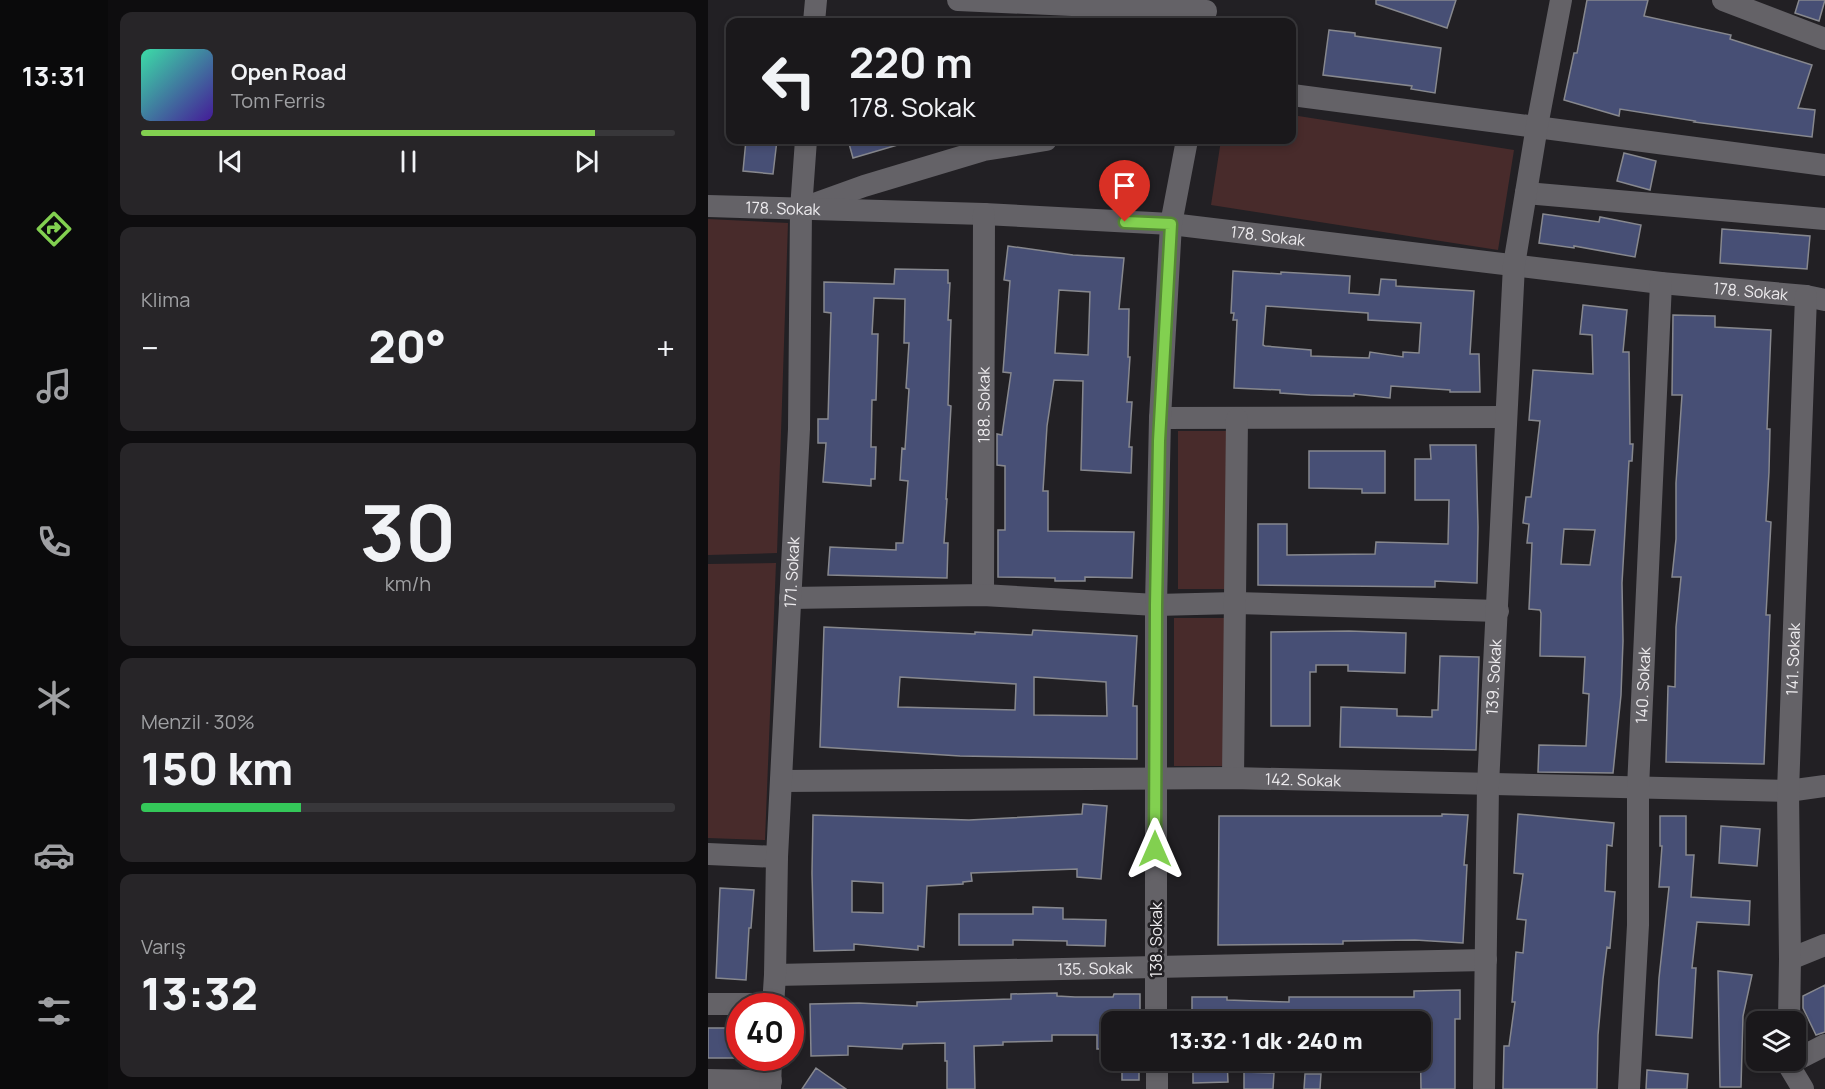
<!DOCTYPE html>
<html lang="tr">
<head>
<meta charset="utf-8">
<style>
  body { margin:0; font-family:Manrope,sans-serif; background:#272528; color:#f1f3f6; height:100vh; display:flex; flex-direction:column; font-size:22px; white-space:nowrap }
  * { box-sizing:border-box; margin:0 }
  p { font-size:20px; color:#9fa0a3 }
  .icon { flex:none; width:33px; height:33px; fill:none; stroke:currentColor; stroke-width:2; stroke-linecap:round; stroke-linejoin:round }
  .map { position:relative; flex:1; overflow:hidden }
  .sheet { display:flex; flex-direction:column; gap:12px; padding:12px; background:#0e0d0f; width:600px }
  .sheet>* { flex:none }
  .hud { position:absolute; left:18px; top:18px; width:570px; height:126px; border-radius:12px; box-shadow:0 3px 9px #0003,0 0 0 2px #38373a; background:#1a181b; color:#f1f3f6; overflow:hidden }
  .controls { position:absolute; left:1038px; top:1011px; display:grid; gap:12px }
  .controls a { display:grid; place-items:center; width:60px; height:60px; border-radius:12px; background:#1a181b; box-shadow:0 3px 9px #0003,0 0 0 2px #38373a; font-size:30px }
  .speed { position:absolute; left:18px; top:993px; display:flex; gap:12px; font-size:30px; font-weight:700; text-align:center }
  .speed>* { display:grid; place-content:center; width:78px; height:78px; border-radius:50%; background:#1a181b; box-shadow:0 3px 9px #0003,0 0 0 2px #38373a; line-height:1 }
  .speed .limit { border:9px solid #d22; background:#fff; color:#111 }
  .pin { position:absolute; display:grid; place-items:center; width:51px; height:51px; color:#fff; margin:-62px -26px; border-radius:50% 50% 50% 0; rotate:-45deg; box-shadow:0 0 6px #0007 }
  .pin .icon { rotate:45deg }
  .me { position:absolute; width:66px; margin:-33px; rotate:0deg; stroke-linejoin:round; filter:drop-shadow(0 0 4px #0008) }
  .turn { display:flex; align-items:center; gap:21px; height:126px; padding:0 24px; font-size:27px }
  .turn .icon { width:78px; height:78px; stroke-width:2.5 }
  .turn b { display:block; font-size:42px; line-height:51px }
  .big { font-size:45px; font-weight:800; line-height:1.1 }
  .sheet .tile { flex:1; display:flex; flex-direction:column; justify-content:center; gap:9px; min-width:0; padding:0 21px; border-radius:12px; background:#272528 }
  .sheet .dial { align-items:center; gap:0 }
  .dial b { font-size:78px; line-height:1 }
  .song { display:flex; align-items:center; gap:18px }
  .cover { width:72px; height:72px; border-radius:9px; background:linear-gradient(135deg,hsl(160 70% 55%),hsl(260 70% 35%)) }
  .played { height:6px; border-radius:3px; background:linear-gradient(90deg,#82d050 85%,#38373a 85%) }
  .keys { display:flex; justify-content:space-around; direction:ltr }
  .heat { display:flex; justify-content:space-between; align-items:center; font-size:33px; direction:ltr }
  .charge { height:9px; border-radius:4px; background:linear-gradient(90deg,#34c759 30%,#38373a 0) }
  .trip { position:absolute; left:393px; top:1011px; width:330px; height:60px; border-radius:12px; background:#1a181b; box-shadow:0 3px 9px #0003,0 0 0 2px #38373a; font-weight:800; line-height:60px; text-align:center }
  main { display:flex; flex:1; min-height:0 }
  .tab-bar { display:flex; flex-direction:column; width:108px; justify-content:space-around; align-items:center; background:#0a0a0b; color:#9fa0a3 }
  .tab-bar .icon { width:42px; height:42px }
  .tab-bar .active { color:#82d050 }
  .tab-bar b { font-size:27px; color:#f1f3f6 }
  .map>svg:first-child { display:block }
</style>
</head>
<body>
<main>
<nav class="tab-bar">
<b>13:31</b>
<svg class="icon active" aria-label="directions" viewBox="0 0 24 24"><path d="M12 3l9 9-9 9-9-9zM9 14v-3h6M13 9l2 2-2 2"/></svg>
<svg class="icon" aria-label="music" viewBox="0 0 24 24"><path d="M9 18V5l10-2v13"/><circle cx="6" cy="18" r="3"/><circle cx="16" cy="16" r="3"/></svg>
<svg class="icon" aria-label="phone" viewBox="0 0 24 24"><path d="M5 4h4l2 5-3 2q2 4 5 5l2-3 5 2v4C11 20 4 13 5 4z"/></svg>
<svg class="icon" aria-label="climate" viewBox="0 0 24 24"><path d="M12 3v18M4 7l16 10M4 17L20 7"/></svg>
<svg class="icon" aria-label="car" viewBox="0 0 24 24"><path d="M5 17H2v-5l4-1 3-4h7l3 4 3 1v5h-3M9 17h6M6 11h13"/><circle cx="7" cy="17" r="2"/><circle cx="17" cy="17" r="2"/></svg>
<svg class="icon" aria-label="filters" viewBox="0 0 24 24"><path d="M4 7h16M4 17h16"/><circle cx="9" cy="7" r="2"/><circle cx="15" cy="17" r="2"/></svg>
</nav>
<section class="sheet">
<div class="tile">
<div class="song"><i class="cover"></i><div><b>Open Road</b><p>Tom Ferris</p></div></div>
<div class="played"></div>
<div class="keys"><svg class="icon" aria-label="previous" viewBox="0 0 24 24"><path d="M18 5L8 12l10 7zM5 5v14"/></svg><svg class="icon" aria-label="pause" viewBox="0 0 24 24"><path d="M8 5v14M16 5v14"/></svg><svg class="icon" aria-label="next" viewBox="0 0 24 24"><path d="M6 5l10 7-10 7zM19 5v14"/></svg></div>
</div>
<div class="tile"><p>Klima</p>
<div class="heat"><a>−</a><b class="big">20°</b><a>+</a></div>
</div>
<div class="tile dial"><b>30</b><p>km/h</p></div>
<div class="tile"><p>Menzil · 30%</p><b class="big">150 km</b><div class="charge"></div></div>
<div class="tile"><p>Varış</p><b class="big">13:32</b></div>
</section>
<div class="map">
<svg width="1117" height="1089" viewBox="0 0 1117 1089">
  <rect width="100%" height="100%" fill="#222024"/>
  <path fill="#482b2b" d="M 584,115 L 806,150 L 790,250 L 503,205 L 513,140 L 584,140 Z
    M 0,219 L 80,223 L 69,553 L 0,555 Z
    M 470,431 L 519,431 L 521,589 L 470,589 Z
    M 68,563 L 57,840 L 0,838 L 0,564 Z
    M 466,618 L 517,618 L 518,766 L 466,766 Z"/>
  <path fill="#474f75" stroke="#87888e" stroke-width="1.5" fill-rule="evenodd" d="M 668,0 L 748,0 L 739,28 L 668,4 Z
    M 879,0 L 940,0 L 936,16 L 1023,35 L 1022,39 L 1104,65 L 1090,108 L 1107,110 L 1104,137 L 986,122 L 987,121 L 912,109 L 911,116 L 856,100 L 866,53 L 869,53 Z
    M 1091,0 L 1117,0 L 1111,21 L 1087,13 Z
    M 621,30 L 647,33 L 647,36 L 733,48 L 727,93 L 703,89 L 704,86 L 615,75 Z
    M 38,140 L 69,140 L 65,174 L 35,171 Z
    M 140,140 L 192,140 L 193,144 L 145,158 Z
    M 916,153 L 948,161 L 942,190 L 909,181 Z
    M 405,180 L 430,181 L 429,205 L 404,203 Z
    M 835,214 L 891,222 L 892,217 L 933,225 L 927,257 L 866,246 L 866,248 L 831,243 Z
    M 1014,229 L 1102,236 L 1099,269 L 1012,263 Z
    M 300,246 L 365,255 L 416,258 L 411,309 L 421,309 L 420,357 L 422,357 L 419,402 L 424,402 L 421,447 L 424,447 L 423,473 L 373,470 L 375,381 L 346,380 L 339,426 L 335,491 L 340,491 L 340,531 L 426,532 L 424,578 L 377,577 L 377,581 L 347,581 L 347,578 L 290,577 L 290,530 L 297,530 L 297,466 L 289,465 L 289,434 L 294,435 L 303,373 L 295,372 L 302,281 L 296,280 ZM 351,290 L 382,292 L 380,355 L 347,353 Z
    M 187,269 L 240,270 L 240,283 L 242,283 L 240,320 L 243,320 L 240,405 L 243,406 L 238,499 L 239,499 L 236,543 L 240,543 L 239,578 L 120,575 L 122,547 L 188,550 L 188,543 L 195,543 L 200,481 L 192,480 L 194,448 L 197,449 L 201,389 L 198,388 L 201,343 L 196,343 L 197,299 L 166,298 L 164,334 L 170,334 L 168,400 L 164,400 L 163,447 L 168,447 L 167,479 L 163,479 L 163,486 L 115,482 L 118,443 L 110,443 L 110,419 L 120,419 L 123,313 L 116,312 L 116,282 L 186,284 Z
    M 525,271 L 573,274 L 573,272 L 642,276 L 641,293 L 671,295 L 673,279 L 688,280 L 688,286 L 766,291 L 762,354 L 771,354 L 772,392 L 742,392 L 742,390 L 683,386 L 682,398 L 646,394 L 646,396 L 602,395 L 572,393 L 572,390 L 526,388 L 529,320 L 525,320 L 526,313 L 523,313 ZM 558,306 L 660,313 L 660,320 L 713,323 L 711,353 L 695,352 L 695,357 L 662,352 L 661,358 L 603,356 L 603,350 L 557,346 L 555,345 Z
    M 875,305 L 919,310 L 915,352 L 921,352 L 922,444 L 925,444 L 924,461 L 921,461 L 914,583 L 915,641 L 913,695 L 905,773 L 830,772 L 831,745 L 878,746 L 881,694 L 875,693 L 877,657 L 832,656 L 833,613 L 832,610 L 821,609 L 824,543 L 819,543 L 821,524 L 815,523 L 818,497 L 823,497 L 832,421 L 821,420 L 825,370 L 885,374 L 884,335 L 872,334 ZM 856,529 L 887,530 L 882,565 L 853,564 Z
    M 965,315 L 1007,316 L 1007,327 L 1063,330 L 1059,429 L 1062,429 L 1061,472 L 1058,521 L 1063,522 L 1058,615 L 1062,615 L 1056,764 L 958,762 L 960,686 L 967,687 L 968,627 L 973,577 L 964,577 L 968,539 L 968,483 L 974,395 L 964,395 Z
    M 722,445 L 768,445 L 770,527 L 769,583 L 727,581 L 727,587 L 550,585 L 550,524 L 579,524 L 579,555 L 667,554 L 668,542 L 740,544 L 741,500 L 707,500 L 707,459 L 723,459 Z
    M 601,451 L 677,451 L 677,493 L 654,493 L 654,489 L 601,488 Z
    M 116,627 L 267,634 L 267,632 L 324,635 L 325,630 L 429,636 L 425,706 L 429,706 L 429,759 L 252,756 L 112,747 ZM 192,677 L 308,684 L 307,710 L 190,707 ZM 326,677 L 398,682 L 399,716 L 326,715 Z
    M 641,631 L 698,633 L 697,673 L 640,671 L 640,665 L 608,665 L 608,672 L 602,672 L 602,726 L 563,726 L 563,632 Z
    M 732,656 L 771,657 L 768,750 L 632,747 L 633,707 L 689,709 L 689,716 L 724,717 L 724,710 L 730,710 Z
    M 375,804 L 399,806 L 393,879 L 369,877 L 369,869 L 263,873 L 264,881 L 255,882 L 255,884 L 219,886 L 216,947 L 210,946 L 210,950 L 146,944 L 146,950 L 106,951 L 104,873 L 105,815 L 261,820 L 374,814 ZM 144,881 L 175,883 L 175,913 L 144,912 Z
    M 734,814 L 760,815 L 756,865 L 759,865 L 755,943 L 707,940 L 635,941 L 635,944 L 510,945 L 511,816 L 734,816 Z
    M 810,814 L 906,823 L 904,846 L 899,845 L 897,891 L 907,892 L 902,948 L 899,947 L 895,979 L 890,1035 L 889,1089 L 795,1089 L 796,1046 L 801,1046 L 807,1002 L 804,1002 L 808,952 L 815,953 L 818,920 L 809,919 L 815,874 L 806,873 Z
    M 952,816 L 978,816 L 978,855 L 986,855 L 983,897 L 1042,901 L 1041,925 L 989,922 L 984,968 L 988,968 L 984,1038 L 948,1035 L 951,978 L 961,887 L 951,887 L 954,846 L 952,846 Z
    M 1013,826 L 1052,829 L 1049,866 L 1011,863 Z
    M 12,888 L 46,890 L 43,928 L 41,928 L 38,980 L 8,978 Z
    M 325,907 L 355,908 L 355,919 L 398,920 L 397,946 L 359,945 L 359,941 L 305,940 L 305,945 L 251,945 L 251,914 L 325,914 Z
    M 1010,971 L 1044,975 L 1035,1016 L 1033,1087 L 1012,1087 Z
    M 1117,985 L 1117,1032 L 1108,1035 L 1095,1008 L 1095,996 Z
    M 752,990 L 752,1019 L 747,1019 L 747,1089 L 713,1089 L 712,1022 L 484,1022 L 484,997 L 519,997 L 519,1000 L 581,1002 L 581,997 L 706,997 L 706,991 Z
    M 349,993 L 349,996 L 367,997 L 405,997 L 406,994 L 432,994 L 432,1022 L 404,1022 L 404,1049 L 389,1049 L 389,1035 L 344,1035 L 344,1041 L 295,1042 L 295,1045 L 266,1046 L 267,1089 L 239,1089 L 239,1061 L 237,1061 L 237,1043 L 195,1044 L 194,1049 L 140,1046 L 140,1055 L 103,1056 L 102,1004 L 151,1003 L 209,1006 L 209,1002 L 303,999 L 303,994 Z
    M 0,1028 L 26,1028 L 26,1058 L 0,1058 Z
    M 414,1060 L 431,1060 L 431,1080 L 414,1080 Z
    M 485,1060 L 519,1060 L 520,1082 L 485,1083 Z
    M 108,1068 L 138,1089 L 94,1089 Z
    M 939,1070 L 980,1074 L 979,1089 L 938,1089 Z
    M 536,1072 L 566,1073 L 565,1089 L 536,1089 Z
    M 597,1074 L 613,1074 L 612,1089 L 596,1089 Z"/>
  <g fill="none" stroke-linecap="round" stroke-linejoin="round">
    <g stroke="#646267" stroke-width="22">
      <path d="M 250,0 L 498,11"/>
      <path d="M 1015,0 L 1117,39"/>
      <path d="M 106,22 L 108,0"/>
      <path d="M 584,95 L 1117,165"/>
      <path d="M 818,193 L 1117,219"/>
      <path d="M 106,204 L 156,186 L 276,150 L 338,140"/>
      <path id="s1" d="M 0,206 L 276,214 L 463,224 L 953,283 L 1098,296 L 1117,300"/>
      <path d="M 452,418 L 798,417"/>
      <path id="s2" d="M 275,595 L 276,214"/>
      <path d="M 82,598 L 275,595 L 448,605 L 528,603 L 790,611"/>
      <path d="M 525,778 L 529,419"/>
      <path id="s3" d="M 73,781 L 525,778 L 1080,791 L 1117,786"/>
      <path d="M 0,854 L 69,857"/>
      <path d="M 1082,959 L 1117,945"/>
      <path id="s4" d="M 67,975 L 778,960"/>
      <path d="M 0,1004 L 65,1004"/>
      <path id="s5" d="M 65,1006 L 67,975 L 69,857 L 91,429 L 93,209 L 98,140"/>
      <path d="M 448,1022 L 448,605 L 452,418 L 463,224 L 479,140"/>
      <path id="s6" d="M 1081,1022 L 1082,959 L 1080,791 L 1098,296"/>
      <path d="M 449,1060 L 449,1089"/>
      <path d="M 1087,1060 L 1080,1064 L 1095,1089"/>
      <path d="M 1088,1060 L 1117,1045"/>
      <path d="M 0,1080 L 63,1081"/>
      <path d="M 62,1089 L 63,1058"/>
      <path id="s7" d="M 776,1089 L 780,785 L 806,265 L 829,126 L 853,0"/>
      <path id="s8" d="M 921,1089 L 930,925 L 930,788 L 953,283"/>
    </g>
  </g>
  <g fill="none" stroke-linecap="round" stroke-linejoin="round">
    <g stroke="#548734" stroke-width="15">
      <path id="route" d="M 417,222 L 463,224 L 451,441 L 448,605 L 447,849"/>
    </g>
    <use href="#route" stroke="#82d050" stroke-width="10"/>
  </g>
  <g text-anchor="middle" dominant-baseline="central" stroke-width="5" stroke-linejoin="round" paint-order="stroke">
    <g font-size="16" fill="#edebee" stroke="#222024">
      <text stroke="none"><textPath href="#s1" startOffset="75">178. Sokak</textPath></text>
      <text stroke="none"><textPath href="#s1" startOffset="561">178. Sokak</textPath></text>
      <text stroke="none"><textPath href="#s1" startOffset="1047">178. Sokak</textPath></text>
      <text stroke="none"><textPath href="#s2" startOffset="190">188. Sokak</textPath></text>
      <text stroke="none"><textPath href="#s5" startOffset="434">171. Sokak</textPath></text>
      <text stroke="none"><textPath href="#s6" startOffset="363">141. Sokak</textPath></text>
      <text stroke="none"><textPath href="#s7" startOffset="412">139. Sokak</textPath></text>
      <text stroke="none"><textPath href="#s8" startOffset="404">140. Sokak</textPath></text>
      <text stroke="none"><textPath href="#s3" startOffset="522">142. Sokak</textPath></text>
      <text transform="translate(448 940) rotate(-90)">138. Sokak</text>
      <text stroke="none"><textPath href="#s4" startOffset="320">135. Sokak</textPath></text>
    </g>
  </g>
</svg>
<div class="controls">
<a><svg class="icon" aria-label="layers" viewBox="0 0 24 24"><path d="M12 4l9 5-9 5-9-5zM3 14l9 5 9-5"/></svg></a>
</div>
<div class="speed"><div class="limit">40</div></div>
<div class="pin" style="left:417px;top:222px;background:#d93025"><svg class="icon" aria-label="arrive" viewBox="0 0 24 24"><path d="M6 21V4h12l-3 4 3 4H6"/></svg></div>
<svg class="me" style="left:447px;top:849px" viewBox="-20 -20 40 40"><path d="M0-17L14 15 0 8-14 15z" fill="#82d050" stroke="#fff" stroke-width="4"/></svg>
<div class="trip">13:32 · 1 dk · 240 m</div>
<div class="hud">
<div class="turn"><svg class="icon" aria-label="left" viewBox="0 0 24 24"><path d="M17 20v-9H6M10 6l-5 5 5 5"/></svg><div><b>220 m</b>178. Sokak</div></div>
</div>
</div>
</main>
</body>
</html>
